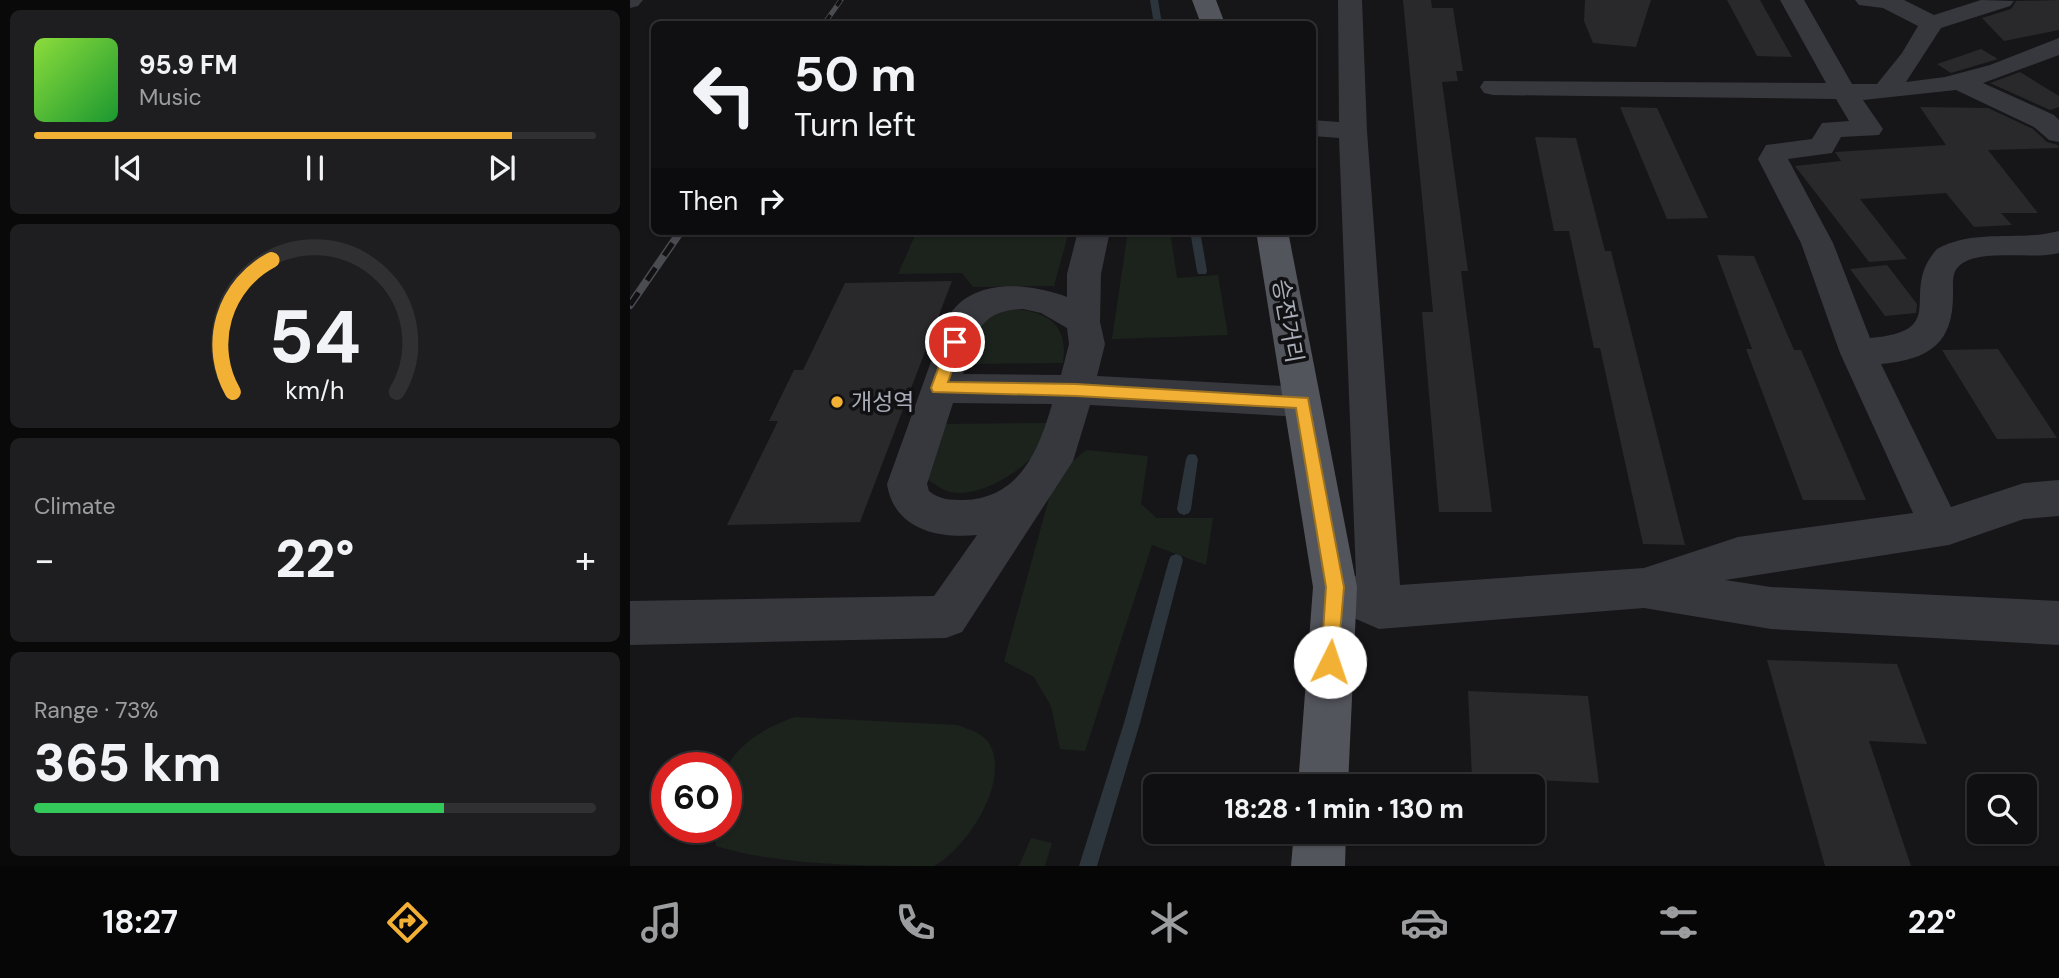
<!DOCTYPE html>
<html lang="en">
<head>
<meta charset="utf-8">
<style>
  body { margin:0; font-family:"DM Sans","Noto Sans KR",sans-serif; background:#1e1e20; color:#f1f3f6; height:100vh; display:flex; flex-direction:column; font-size:26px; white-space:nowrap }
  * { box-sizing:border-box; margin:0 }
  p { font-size:23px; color:#9c9d9f }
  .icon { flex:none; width:38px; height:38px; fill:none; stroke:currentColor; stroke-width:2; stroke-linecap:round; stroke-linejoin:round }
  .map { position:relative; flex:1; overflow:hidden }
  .drawer { display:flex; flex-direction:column; gap:10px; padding:10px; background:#09090a; width:630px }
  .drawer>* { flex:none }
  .guide { position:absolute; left:21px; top:21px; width:665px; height:214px; border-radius:10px; box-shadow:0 2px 5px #0004,0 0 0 2px #303032; background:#101012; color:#f1f3f6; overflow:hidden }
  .fabs { position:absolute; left:1337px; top:774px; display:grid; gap:14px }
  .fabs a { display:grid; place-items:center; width:70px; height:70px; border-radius:10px; background:#101012; box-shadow:0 2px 5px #0004,0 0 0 2px #303032; font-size:35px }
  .speed { position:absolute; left:21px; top:752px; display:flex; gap:14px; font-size:35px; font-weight:700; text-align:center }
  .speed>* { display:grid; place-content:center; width:91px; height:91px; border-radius:50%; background:#101012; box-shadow:0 2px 5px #0004,0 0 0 2px #303032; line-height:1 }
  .speed .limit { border:10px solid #d22; background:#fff; color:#111 }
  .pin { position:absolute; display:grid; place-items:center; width:60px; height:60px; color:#fff; margin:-30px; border:4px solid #fff; border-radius:50%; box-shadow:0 2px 7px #0007 }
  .me { position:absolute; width:77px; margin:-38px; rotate:4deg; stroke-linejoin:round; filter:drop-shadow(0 0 5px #0008) }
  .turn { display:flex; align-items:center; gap:24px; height:147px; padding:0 28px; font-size:32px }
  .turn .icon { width:91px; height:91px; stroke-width:2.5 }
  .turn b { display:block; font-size:49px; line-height:60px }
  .then { display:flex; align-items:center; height:66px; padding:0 28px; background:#0003; gap:14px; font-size:26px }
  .big { font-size:52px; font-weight:800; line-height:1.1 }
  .drawer .widget { flex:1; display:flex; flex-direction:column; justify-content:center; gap:10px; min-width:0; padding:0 24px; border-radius:10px; background:#1e1e20 }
  .drawer .dial { align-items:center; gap:0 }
  .dial svg { height:182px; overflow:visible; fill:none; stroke:#303032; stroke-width:7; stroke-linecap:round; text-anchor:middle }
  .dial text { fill:#f1f3f6; stroke:none }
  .song { display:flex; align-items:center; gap:21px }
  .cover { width:84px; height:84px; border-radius:10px; background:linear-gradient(135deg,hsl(90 70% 55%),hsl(130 70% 35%)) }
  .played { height:7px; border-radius:4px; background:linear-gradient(90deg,#f2b134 85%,#303032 85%) }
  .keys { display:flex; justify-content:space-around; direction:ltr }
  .heat { display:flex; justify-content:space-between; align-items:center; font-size:38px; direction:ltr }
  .charge { height:10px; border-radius:5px; background:linear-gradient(90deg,#34c759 73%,#303032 0) }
  .trip { position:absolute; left:513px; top:774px; width:402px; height:70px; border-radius:10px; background:#101012; box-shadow:0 2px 5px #0004,0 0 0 2px #303032; font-weight:800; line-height:70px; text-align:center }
  .menu { display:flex; height:112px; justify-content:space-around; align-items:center; background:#060607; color:#9c9d9f }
  .menu .icon { width:49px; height:49px }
  .menu .selected { color:#f2b134 }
  .menu b { font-size:32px; color:#f1f3f6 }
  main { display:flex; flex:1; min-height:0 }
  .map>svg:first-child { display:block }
</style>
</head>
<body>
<main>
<section class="drawer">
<div class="widget">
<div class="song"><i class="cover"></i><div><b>95.9 FM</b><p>Music</p></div></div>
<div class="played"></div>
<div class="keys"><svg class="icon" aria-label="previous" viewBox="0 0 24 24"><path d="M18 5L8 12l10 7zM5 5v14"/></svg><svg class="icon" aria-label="pause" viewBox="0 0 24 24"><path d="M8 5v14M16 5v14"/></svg><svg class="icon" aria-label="next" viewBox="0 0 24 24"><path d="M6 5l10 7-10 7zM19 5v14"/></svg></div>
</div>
<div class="widget dial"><svg viewBox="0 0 100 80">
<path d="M14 69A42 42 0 1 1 86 69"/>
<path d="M14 69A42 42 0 0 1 31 11" stroke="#f2b134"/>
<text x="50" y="56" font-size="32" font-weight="700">54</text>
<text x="50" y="72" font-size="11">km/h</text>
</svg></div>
<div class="widget"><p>Climate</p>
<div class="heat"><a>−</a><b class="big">22°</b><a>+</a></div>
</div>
<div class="widget"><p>Range · 73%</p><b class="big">365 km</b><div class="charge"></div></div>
</section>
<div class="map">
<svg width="1429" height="866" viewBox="0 0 1429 866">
  <rect width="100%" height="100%" fill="#161618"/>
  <path fill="#1c231d" d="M 287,231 L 439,231 L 424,286 L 343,287 L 332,273 L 268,274 Z
    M 498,231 L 540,231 L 547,278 L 588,275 L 598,335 L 482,339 Z
    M 377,309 C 415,310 439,322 433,363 L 330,364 L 353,318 Z
    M 420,423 C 417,431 415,442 409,449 C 393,471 346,501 317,491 C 311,489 304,483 298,480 L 311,424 Z
    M 456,450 L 518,456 L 511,504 L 527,518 L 583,518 L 576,565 L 522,545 L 455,751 L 430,749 L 421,706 L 404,677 L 374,661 L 420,495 L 437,466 Z
    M 165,717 L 327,725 C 339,729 353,733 360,745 C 380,782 337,848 304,866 C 234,866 152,866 86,846 L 83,828 L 96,828 C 96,811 92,787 96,771 C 104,744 141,725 165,717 Z
    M 401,838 L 422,843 L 415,866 L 389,866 Z"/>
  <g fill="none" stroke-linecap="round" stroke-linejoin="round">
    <path fill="#2c353c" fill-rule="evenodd" d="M 520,0 L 528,0 L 532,24 L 524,24 Z
      M 560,231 L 570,231 L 577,271 L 576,274 L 568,274 L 567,271 Z
      M 562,454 L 566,455 L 568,459 L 561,509 L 559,513 L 554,515 L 549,513 L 547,509 L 556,459 L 558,455 Z
      M 546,554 L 551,556 L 553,560 L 510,723 L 467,866 L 449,866 L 494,723 L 539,560 L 541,556 Z"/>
  </g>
  <path fill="#29292c" d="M 773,0 L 801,0 L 802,8 L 823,8 L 833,71 L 826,71 L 828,81 L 812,82 L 838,271 L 831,271 L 862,512 L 809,512 L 792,312 L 803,312 Z
    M 955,0 L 1021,0 L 1006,47 L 963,43 L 954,21 Z
    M 1097,0 L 1130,0 L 1162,57 L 1127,56 Z
    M 1429,0 L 1429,30 L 1374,41 L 1352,18 L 1381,9 L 1386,1 Z
    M 1351,49 L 1368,59 L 1321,73 L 1307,64 Z
    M 1390,72 L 1429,96 L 1429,107 L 1420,110 L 1360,83 Z
    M 990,107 L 1027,108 L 1078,218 L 1037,219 Z
    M 1290,107 L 1358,108 L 1403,129 L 1417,142 L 1428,145 L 1429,148 L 1358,150 L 1408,213 L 1371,213 L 1382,225 L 1344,227 L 1316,193 L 1230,199 L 1277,259 L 1239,262 L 1165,166 L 1211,161 L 1205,152 L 1316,145 Z
    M 905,137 L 946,138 L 975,251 L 981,251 L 1055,545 L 1013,544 L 970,348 L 964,348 L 939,231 L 924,231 Z
    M 1087,255 L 1124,256 L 1164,350 L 1171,350 L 1236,500 L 1173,500 L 1116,349 L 1122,349 Z
    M 1257,265 L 1287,304 L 1286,313 L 1255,316 L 1220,269 Z
    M 322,281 L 230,522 L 97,525 L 148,421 L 139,421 L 164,370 L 173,370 L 215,283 Z
    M 1368,349 L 1427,438 L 1367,439 L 1312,350 Z
    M 1137,660 L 1267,664 L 1297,744 L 1239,741 L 1281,866 L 1195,866 Z
    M 838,691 L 958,696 L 969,783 L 842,777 Z"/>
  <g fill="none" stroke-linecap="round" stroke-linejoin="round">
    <path fill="#37383d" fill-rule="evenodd" d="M 0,0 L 13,0 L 8,6 L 0,8 Z
      M 708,0 L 732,0 L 737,131 L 770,585 L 1014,568 L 1108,537 L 1283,513 L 1210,353 L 1171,243 L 1128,159 L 1136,145 L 1182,139 L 1192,123 L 1219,121 L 1206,99 L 863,95 L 854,93 L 850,87 L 854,81 L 1196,83 L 1150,0 L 1174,0 L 1222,84 L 1247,84 L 1272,53 L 1288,26 L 1253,8 L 1229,5 L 1225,0 L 1274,0 L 1304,15 L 1351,0 L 1384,1 L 1380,6 L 1311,28 L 1276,82 L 1315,77 L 1360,65 L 1429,38 L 1429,55 L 1353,83 L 1424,115 L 1429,120 L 1429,142 L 1419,140 L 1404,127 L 1326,90 L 1233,100 L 1253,129 L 1249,135 L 1211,137 L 1202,153 L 1158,159 L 1203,243 L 1240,338 C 1323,331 1267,293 1307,249 C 1346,228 1387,242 1429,231 L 1429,253 C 1402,260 1348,248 1329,266 C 1322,272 1323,283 1323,291 C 1324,343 1301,359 1251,364 L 1321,507 L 1394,483 L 1429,480 L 1429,516 L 1394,519 L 1319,545 L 1095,580 L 1141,587 L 1429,601 L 1429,645 L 1141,629 L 1014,608 L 749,629 L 710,612 L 704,597 L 710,582 L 726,576 L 709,138 L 682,136 L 682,120 L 709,122 Z
      M 448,231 L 480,231 L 471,274 L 470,322 L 475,344 L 467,376 L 672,387 L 685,391 L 691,402 L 685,413 L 672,417 L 460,405 L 443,461 L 332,632 L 316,638 L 0,645 L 0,601 L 304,596 L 347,535 C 307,539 264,529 257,484 L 316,320 C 340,277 397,282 437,297 L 437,274 ZM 393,309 L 411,313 L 437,328 L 439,344 L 431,375 L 333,374 C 345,337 347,310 393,309 ZM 323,403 L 422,404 C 409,450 390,498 334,500 C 321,500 310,500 299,491 L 297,484 Z"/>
    <path fill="#53555c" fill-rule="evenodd" d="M 562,0 L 586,0 L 595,24 L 571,24 Z
      M 626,231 L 658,231 L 727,587 L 718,786 L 668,786 L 683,587 Z
      M 664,831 L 716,831 L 715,866 L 661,866 Z"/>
    <g stroke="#4a4c52" stroke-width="5">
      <path id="rail-far1" d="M 194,24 L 211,0"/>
    </g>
    <g stroke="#4a4c52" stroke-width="8">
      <path id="rail" d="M 0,305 L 51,231"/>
    </g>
    <use href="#rail-far1" stroke="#111113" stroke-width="3.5" stroke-dasharray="11" stroke-linecap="butt"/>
    <use href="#rail" stroke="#111113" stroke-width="5" stroke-dasharray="15" stroke-linecap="butt"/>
  </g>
  <path fill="#f2b134" stroke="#9d7322" stroke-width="2" d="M 325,337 L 332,342 L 318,382 L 446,384 L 678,398 L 714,587 L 707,668 L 700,671 L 693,668 L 691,662 L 696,587 L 666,408 L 446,396 L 303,392 L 301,388 L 318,342 Z"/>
  <circle fill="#f2b134" stroke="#111113" stroke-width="2.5" cx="207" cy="402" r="7"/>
  <g text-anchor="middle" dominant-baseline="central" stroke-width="7" stroke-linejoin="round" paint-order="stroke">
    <g font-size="23" fill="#a8adb8" stroke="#111113">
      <text transform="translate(658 321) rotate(80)">승전거리</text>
    </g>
    <g font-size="23" fill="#a8adb8" stroke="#111113" text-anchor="start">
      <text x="221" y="402">개성역</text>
    </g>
  </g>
</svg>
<div class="fabs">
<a><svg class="icon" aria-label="search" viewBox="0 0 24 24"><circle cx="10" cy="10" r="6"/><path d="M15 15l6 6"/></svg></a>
</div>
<div class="speed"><div class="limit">60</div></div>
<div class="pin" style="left:325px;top:342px;background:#d93025"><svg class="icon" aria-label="arrive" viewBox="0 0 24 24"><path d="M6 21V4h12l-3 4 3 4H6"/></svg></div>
<svg class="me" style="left:700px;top:662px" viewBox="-20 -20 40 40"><circle r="19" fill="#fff"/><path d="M0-13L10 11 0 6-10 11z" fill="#f2b134"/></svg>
<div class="trip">18:28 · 1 min · 130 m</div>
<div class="guide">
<div class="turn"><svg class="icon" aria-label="left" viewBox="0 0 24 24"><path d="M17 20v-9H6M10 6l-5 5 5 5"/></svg><div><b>50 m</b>Turn left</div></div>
<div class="then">Then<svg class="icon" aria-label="right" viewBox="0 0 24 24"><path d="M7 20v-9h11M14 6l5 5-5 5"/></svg></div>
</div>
</div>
</main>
<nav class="menu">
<b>18:27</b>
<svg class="icon selected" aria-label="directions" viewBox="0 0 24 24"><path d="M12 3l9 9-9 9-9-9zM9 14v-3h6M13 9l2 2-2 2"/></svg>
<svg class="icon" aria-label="music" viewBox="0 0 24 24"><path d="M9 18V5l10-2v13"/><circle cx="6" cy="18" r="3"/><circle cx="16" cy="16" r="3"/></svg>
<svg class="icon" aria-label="phone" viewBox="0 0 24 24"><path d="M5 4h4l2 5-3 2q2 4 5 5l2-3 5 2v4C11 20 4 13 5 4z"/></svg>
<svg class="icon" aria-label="climate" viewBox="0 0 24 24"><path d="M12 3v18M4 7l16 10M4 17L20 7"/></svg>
<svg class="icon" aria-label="car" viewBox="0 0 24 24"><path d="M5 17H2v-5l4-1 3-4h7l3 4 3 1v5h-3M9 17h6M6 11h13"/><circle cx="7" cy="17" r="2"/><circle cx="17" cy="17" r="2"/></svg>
<svg class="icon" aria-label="filters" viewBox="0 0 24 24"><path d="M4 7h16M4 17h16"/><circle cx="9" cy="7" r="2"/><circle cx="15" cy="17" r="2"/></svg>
<b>22°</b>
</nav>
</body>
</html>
